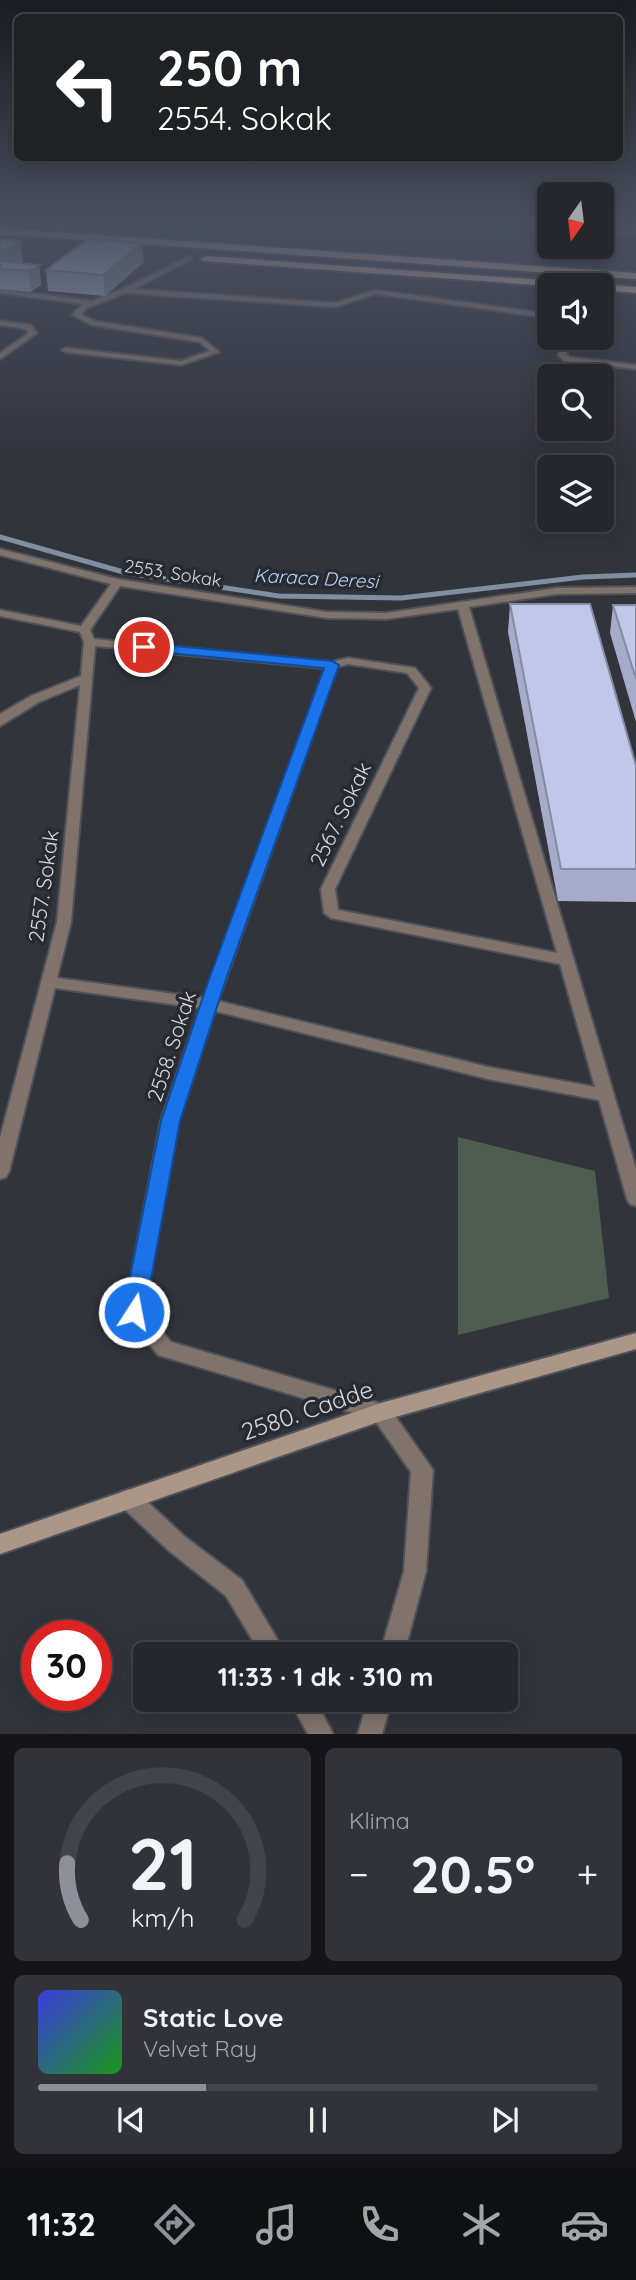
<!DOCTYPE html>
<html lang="tr">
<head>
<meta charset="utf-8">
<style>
  body { margin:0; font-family:Quicksand,sans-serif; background:#323339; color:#f1f3f6; height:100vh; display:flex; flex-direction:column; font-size:26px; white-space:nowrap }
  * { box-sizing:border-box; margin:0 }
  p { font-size:23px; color:#a4a5aa }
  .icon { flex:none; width:38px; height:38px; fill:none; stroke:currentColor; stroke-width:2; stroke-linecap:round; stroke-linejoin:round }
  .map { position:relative; height:1734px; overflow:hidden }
  .sheet { display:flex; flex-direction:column; gap:14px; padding:14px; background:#151519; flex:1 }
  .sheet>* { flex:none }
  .banner { position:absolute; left:14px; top:14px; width:609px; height:147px; border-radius:10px; box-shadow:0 4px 18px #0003,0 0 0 2px #424449; background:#202124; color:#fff; overflow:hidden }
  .needle { width:46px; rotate:194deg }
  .tools { position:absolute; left:537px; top:182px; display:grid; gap:14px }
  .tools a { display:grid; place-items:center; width:77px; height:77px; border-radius:10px; background:#26272d; box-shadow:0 4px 18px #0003,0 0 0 2px #424449; font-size:35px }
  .speed { position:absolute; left:21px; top:1620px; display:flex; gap:14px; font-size:35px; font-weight:700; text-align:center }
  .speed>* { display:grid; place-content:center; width:91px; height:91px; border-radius:50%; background:#26272d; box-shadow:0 4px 18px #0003,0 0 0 2px #424449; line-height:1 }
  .speed .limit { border:10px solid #d22; background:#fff; color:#111 }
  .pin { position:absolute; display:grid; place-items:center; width:60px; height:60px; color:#fff; margin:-30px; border:4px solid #fff; border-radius:50%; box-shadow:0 2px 7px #0007 }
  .me { position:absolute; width:77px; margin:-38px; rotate:11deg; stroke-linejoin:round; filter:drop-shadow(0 0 5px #0008) }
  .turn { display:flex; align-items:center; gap:24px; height:147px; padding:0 28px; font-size:32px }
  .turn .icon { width:91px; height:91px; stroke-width:2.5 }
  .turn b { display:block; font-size:49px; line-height:60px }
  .big { font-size:52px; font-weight:800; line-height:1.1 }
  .sheet .card { flex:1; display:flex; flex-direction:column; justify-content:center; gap:10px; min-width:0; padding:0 24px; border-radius:10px; background:#323339 }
  .sheet .dial { align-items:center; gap:0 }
  .dial svg { height:182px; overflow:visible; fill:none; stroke:#424449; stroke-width:7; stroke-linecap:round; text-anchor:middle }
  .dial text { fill:#f1f3f6; stroke:none }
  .song { display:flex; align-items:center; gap:21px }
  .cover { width:84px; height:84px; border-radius:10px; background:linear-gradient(135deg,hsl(240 70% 55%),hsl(120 70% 35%)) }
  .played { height:7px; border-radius:4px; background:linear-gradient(90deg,#8c9099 30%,#424449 30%) }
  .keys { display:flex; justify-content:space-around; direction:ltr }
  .heat { display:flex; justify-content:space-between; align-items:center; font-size:38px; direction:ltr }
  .sheet .tiles { flex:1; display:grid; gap:14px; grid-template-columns:1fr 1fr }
  .card:last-child { grid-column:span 2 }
  .trip { position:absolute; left:133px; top:1642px; width:385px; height:70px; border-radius:10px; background:#26272d; box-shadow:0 4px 18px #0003,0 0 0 2px #424449; font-weight:800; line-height:70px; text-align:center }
  .tabs { display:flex; height:112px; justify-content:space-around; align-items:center; background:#0f1012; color:#a4a5aa }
  .tabs .icon { width:49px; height:49px }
  .tabs .selected { color:#8c9099 }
  .tabs b { font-size:32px; color:#f1f3f6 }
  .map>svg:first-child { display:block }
</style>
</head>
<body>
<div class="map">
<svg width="636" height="1734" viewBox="0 0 636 1734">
  <rect width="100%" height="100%" fill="#32343c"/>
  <path fill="#4e5d4f" d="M 458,1137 L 595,1171 L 609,1298 L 458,1335 Z"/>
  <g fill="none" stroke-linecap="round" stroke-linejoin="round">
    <path stroke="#808ea2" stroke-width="5" d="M 0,537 L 127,573 L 279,596 L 401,598 L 583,577 L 636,575"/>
    <g stroke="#505259" stroke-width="4">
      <path id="minor" d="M 475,222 L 550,224 L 550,228 L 478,224 Z
        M 602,228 L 636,230 L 636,234 L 602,232 Z
        M 190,256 L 192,259 L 134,289 L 335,303 L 375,290 L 550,314 L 550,318 L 375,294 L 335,307 L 126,293 L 87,308 L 81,314 L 94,321 L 202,338 L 219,352 L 181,365 L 66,352 L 62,350 L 66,348 L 181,361 L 210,351 L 200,342 L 92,325 L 72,315 L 83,304 L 0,293 L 0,289 L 92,301 L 122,289 Z
        M 0,321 L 31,325 L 37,333 L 0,359 L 0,353 L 29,333 L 26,329 L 0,325 Z
        M 566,338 L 574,338 L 566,354 L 569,357 L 636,365 L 636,369 L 564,361 L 558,355 Z
        M 0,549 L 117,579 L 327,612 L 386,613 L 557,588 L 636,587 L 636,593 L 557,594 L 469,607 L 636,1169 L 636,1206 L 630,1204 L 627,1199 L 599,1100 L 488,1079 L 215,1011 L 179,1121 L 144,1310 L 171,1342 L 388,1406 L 433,1470 L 426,1571 L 404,1654 L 380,1654 L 404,1571 L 411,1472 L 374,1419 L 158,1355 L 124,1312 L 161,1121 L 200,1008 L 55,988 L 9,1172 L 6,1177 L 0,1179 L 0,1138 L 57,922 L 80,685 L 39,702 L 0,726 L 0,714 L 31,696 L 81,676 L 84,642 L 80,632 L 0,616 L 0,610 L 81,626 L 111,584 L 0,555 ZM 120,586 L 327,618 L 386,619 L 458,609 L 557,953 L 338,910 L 335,889 L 431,688 L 415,668 L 348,658 L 332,662 L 94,639 L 90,630 ZM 95,646 L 325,668 L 204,998 L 57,978 L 71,922 ZM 348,664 L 407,673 L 419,688 L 321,889 L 324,913 L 331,918 L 560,964 L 595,1087 L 488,1067 L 218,1001 L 337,667 Z
        M 129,1489 L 137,1492 L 184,1536 L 242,1580 L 286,1654 L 261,1654 L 226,1596 L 168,1550 L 121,1506 L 118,1499 L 121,1492 Z
        M 289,1699 L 315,1699 L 333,1734 L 308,1734 Z
        M 368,1699 L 392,1699 L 382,1734 L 358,1734 Z"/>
    </g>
    <g stroke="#505259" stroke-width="4">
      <path id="secondary" d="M 636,1333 L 636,1349 L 381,1421 L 0,1554 L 0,1534 L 381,1403 Z"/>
    </g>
    <g stroke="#505259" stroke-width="4">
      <path id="trunk" d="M 0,228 L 636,273 L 636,279 L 0,234 Z
        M 206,256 L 571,282 L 576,285 L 550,286 L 203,261 L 201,259 Z
        M 602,284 L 636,287 L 636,293 L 602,290 L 602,285 L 598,285 Z"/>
    </g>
    <use href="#minor" fill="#80736b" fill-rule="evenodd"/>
    <use href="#secondary" fill="#ab9688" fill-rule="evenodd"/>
    <use href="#trunk" fill="#dabcaa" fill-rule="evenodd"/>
  </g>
  <path fill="#a5abc8" d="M 0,239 L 23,261 L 19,263 L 39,265 L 41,285 L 31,292 L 0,289 Z
    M 144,262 L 105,296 L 48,291 L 46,270 Z
    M 510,604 L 636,766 L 636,902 L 558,901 L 508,632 Z
    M 613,605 L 636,605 L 636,722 L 610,633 Z"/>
  <path fill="#868ba2" d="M 20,241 L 23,261 L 9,269 L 0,269 L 0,253 Z
    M 142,243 L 144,262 L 105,296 L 103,275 Z
    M 39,265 L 41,285 L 31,292 L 29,271 Z"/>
  <path fill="#c0c7e8" stroke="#868ba2" stroke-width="2" d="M 0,239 L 20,241 L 0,253 Z
    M 88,239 L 142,243 L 103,275 L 46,270 Z
    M 0,261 L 39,265 L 29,271 L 0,269 Z
    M 510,604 L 590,604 L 636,766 L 636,869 L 561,869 Z
    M 613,605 L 636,605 L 636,679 Z"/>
  <linearGradient id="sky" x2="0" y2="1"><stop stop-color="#1c1d21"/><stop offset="0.48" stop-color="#495061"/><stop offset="1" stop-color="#495061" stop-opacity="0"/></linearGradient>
  <rect width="636" height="465" fill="url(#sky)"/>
  <path fill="#1a73e8" stroke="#114b97" stroke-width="2" d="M 144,643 L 332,661 L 339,665 L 225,982 L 180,1121 L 145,1312 L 141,1319 L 134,1321 L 126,1319 L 123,1312 L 161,1121 L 208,982 L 324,668 L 139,650 L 138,647 Z"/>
  <g text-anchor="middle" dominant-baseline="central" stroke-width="7" stroke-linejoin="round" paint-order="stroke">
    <g font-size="18" fill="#d8d9de" stroke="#282a31">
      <text transform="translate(173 573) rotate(9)">2553. Sokak</text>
    </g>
    <g font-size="19" font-style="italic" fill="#bad6fc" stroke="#282a31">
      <text transform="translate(316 578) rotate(3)">Karaca Deresi</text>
    </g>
    <g font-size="21" fill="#d8d9de" stroke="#282a31">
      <text transform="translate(340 814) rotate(-64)">2567. Sokak</text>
      <text transform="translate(43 886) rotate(-82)">2557. Sokak</text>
      <text transform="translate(171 1046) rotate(-72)">2558. Sokak</text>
    </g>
    <g font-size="24" fill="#d8d9de" stroke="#282a31">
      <text transform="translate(307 1410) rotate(-19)">2580. Cadde</text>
    </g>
  </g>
</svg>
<div class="tools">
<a><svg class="needle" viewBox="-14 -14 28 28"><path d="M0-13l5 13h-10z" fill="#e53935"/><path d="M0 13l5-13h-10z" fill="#a4a5aa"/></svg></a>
<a><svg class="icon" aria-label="sound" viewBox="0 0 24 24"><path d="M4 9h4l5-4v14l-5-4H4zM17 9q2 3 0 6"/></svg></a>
<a><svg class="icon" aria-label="search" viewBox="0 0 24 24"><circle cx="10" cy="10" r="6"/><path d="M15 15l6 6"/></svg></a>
<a><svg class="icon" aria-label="layers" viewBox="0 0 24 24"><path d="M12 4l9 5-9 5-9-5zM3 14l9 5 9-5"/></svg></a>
</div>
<div class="speed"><div class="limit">30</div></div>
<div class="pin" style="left:144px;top:647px;background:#d93025"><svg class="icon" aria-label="arrive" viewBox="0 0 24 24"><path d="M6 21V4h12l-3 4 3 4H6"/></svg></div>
<svg class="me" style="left:134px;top:1312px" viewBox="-20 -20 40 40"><circle r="17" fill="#1a73e8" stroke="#fff" stroke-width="3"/><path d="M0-11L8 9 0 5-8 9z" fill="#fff"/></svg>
<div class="trip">11:33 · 1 dk · 310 m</div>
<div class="banner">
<div class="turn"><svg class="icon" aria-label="left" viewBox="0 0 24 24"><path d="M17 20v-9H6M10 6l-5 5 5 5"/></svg><div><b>250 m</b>2554. Sokak</div></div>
</div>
</div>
<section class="sheet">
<div class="tiles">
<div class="card dial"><svg viewBox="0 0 100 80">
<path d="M14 69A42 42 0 1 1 86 69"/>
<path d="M14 69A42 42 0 0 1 8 44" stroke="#8c9099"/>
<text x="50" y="56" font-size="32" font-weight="700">21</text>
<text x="50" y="72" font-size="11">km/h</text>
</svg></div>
<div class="card"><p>Klima</p>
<div class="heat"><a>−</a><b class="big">20.5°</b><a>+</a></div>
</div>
<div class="card">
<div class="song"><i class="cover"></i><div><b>Static Love</b><p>Velvet Ray</p></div></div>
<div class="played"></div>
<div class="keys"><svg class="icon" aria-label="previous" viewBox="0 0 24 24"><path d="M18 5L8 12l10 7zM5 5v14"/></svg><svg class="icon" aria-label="pause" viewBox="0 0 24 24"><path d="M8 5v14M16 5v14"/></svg><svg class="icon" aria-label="next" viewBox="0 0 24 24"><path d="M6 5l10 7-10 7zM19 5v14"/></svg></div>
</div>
</div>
</section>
<nav class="tabs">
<b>11:32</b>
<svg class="icon selected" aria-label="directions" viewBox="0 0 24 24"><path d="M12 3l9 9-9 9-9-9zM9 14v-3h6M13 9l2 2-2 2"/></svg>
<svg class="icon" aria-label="music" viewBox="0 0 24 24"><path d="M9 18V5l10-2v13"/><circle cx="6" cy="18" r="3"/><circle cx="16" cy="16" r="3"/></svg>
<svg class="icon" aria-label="phone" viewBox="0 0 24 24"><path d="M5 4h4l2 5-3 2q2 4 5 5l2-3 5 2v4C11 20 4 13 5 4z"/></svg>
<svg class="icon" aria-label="climate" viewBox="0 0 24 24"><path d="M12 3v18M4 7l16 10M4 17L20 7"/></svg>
<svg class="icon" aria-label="car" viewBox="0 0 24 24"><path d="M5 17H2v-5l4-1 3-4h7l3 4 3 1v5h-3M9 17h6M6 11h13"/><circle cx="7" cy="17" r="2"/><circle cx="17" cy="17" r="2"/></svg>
</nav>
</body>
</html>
